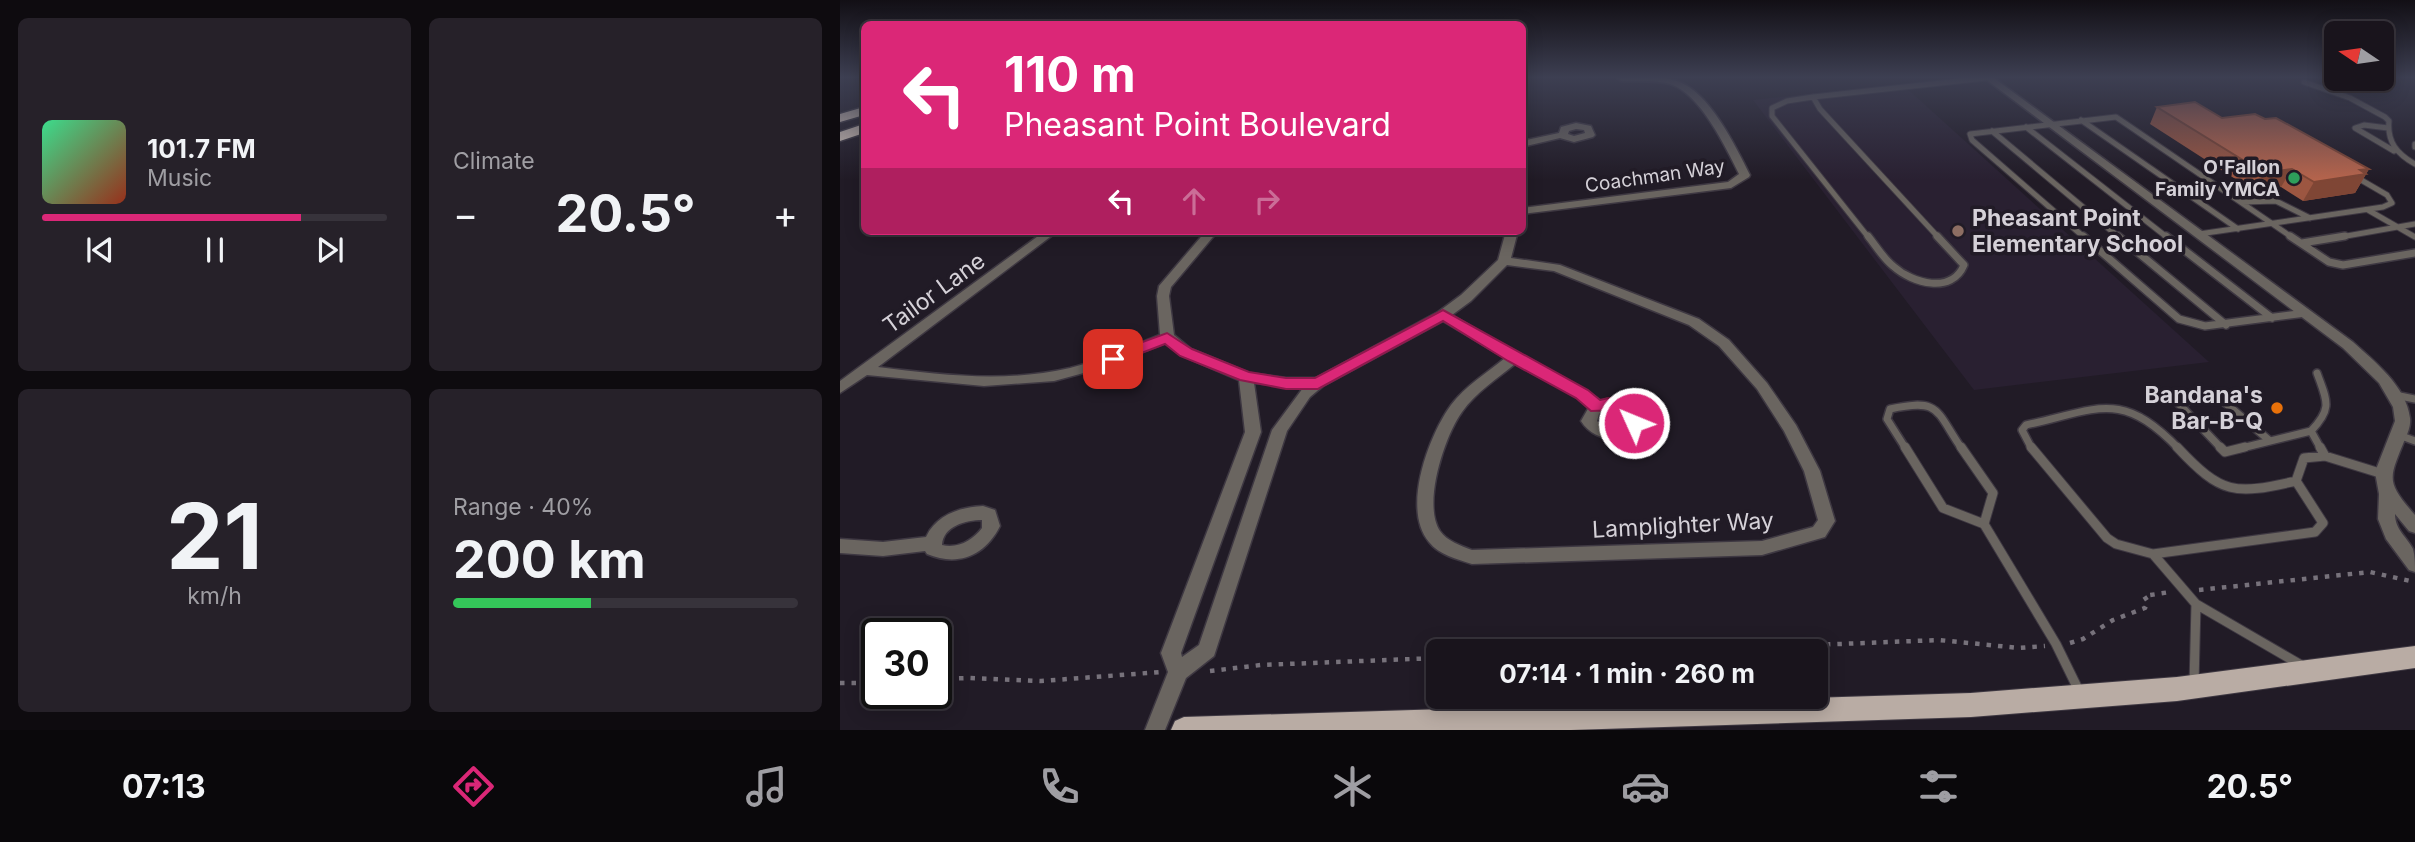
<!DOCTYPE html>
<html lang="en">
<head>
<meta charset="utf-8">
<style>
  body { margin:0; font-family:Inter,sans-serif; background:#262129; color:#f1f3f6; height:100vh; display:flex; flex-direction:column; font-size:26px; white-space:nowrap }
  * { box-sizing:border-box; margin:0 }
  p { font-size:23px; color:#9f9ea3 }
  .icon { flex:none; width:38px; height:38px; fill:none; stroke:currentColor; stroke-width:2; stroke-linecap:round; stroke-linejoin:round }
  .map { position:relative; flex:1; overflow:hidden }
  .side { display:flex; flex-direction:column; gap:18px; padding:18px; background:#0e0b0f; width:840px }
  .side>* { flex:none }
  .guide { position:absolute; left:21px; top:21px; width:665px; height:214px; border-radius:10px; box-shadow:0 4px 18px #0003,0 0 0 2px #37333b; background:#db2777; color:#fff; overflow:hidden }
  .needle { width:46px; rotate:283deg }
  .fabs { position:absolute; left:1484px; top:21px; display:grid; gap:14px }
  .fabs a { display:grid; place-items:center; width:70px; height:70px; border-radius:10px; background:#19141c; box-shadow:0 4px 18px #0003,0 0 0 2px #37333b; font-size:35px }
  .speed { position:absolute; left:21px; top:618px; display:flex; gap:14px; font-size:35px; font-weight:700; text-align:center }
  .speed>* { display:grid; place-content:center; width:91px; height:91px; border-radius:50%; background:#19141c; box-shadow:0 4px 18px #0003,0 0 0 2px #37333b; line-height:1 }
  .speed .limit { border:4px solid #111; border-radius:10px; background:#fff; color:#111 }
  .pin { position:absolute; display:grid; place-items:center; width:60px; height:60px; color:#fff; margin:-30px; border-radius:14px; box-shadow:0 4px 10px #0006 }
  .me { position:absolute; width:77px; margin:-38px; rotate:314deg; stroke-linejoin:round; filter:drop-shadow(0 0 5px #0008) }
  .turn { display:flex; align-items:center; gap:24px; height:147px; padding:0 28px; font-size:32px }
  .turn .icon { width:91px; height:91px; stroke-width:2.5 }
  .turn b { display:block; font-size:49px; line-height:60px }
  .lanes { display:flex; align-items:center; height:66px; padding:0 28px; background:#0003; justify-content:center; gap:35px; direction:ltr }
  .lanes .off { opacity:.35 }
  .big { font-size:52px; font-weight:700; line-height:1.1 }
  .side .widget { flex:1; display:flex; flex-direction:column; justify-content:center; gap:10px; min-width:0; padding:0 24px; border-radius:10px; background:#262129 }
  .side .dial { align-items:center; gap:0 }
  .dial b { font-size:91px; line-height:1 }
  .song { display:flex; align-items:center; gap:21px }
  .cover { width:84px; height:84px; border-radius:10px; background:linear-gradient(135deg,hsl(150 70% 55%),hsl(10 70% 35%)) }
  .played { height:7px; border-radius:4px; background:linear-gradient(90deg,#db2777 75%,#37333b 75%) }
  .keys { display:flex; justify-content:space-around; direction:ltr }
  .heat { display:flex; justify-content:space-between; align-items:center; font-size:38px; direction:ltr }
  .charge { height:10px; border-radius:5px; background:linear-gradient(90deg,#34c759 40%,#37333b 0) }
  .side .tiles { flex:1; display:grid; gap:18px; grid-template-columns:repeat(2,1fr) }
  .trip { position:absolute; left:586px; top:639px; width:402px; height:70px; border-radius:10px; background:#19141c; box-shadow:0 4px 18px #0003,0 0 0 2px #37333b; font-weight:700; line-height:70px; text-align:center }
  .tabs { display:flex; height:112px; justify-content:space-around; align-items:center; background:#0a080b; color:#9f9ea3 }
  .tabs .icon { width:49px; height:49px }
  .tabs .selected { color:#db2777 }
  .tabs b { font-size:32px; color:#f1f3f6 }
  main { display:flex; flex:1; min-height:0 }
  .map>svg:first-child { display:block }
</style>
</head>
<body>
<main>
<section class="side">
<div class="tiles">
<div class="widget">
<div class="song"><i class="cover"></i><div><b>101.7 FM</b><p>Music</p></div></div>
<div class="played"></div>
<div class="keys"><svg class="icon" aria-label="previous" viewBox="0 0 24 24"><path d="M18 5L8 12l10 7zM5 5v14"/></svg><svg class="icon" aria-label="pause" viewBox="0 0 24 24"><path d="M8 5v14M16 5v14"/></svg><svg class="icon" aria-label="next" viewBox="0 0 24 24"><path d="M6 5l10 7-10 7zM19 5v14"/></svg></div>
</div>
<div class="widget"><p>Climate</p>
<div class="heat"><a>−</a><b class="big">20.5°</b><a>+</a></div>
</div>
<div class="widget dial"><b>21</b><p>km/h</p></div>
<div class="widget"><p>Range · 40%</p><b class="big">200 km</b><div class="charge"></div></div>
</div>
</section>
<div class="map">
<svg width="1575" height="730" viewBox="0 0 1575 730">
  <rect width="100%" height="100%" fill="#211b26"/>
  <path fill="#292031" d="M 1062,84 L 1369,362 L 1134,390 L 913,100 Z"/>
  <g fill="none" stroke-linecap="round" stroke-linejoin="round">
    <g stroke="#3e3842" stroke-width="7">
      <path id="lane-far2" d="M 1464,82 L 1510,98 L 1545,117 L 1549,121 C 1547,142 1557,154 1575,164
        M 973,97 L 980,109 L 1099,238
        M 973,97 L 947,101 L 932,108 L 932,116 L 1029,238
        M 973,97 L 1146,78
        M 1241,120 L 1398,229
        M 1186,127 L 1328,238
        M 1548,128 L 1524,125 L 1515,128 L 1554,151
        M 1152,131 L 1280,238
        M 1575,144 L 1575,147
        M 1403,202 L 1436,201 L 1470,218
        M 1528,210 L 1575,237
        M 1359,234 L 1543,207 L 1552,203 L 1547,195 L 1516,177
        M 1245,238 L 1132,140 L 1130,134 L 1276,117 L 1453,238
        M 1495,238 L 1575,224"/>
    </g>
    <g stroke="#3e3842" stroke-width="10">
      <path id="lane-far1" d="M 1028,236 C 1036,246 1043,258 1053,266 C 1073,284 1112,294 1124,265 L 1097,236
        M 1243,236 L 1339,319 L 1365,326 L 1466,313
        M 1278,236 L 1386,325
        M 1326,236 L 1432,318
        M 1450,236 L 1489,262 L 1503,265 L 1575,253
        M 1462,243 L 1505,236
        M 1555,395 L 1575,399
        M 1471,431 C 1493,408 1487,401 1477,373
        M 1559,435 L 1575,441
        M 1066,449 L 1047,419 L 1050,409 C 1101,398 1095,410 1122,449
        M 1192,449 L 1182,430 L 1186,425 C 1259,409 1281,389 1339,449
        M 1382,449 L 1338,403 L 1377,396 L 1430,441
        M 1398,449 L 1471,431 L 1481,449"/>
    </g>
    <g stroke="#3e3842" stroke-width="11">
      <path id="lane" d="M 1065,447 L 1103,508 L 1144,524
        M 1121,447 L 1153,493 L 1144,524
        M 1191,447 L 1267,538 L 1276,544 L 1313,554 L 1475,532 L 1483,523 L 1456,481 C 1394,495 1382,495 1337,447
        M 1380,447 L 1385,452 L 1405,447
        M 1485,456 L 1543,474
        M 1456,481 L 1464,458 L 1485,456 L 1480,447
        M 1144,524 L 1216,644 L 1240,693
        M 1313,554 L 1356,604 L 1461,665
        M 1354,684 L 1356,604"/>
    </g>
    <g stroke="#3e3842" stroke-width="3">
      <path id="street" d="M 777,78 C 796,78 819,75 837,81 C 869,91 896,147 910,175 L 909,177 L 891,188 L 682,214 L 682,208 L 888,182 L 899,174 C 886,148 860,93 830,84 C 815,80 797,82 781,81 Z
        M 1144,78 L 1154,78 L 1513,342 C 1535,362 1566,386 1570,418 C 1571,425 1568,433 1565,439 C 1549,479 1545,481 1575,515 L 1575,533 L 1569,531 L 1555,514 C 1555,530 1567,537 1573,549 C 1575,556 1575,565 1575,572 L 1569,570 L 1546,539 L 1538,519 L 1539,494 L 1535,472 L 1555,421 L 1553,407 L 1539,383 L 1503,348 Z
        M 736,123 L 751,126 L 755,135 L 753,137 L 734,142 L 720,138 L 682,147 L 682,141 L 719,133 L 721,127 ZM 736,129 L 744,130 L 745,133 L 734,136 L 728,134 L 729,131 Z
        M 205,231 L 218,231 L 38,367 C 101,375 166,383 230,368 C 261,360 290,347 320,335 L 317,296 L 319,286 L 366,231 L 378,231 L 331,287 L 329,296 L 334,335 L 351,349 L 409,373 L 446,378 L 476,378 L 598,312 L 621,295 L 658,260 L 666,231 L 678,231 L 671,258 L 720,265 L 859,319 L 889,340 L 927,383 L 956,425 L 980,471 L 995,521 L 985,537 L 922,555 L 632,564 C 617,559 599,555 589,542 C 561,509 589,435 611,405 C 625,386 647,373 665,358 L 603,321 L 483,386 L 470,397 L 447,431 L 374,656 L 346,678 L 325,730 L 305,730 L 328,672 L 321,653 L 405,432 L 399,380 L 341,355 L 325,343 L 262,368 L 214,381 L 144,386 L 27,375 L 0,393 L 0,381 ZM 667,265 L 714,271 L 849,325 L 879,346 L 917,389 L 944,431 L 964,471 L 978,520 L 973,527 L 922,541 L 632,550 C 621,546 607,541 600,531 C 582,504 605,435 622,412 C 636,392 657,379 675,364 L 737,397 L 749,407 L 741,421 C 756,446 802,447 801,413 C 792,400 776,394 761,401 L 747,391 L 679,355 L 612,315 L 631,301 ZM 414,383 L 463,388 L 432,430 L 359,645 L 342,657 L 341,653 L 421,432 ZM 773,407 L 780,409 L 787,415 L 786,422 C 776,431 766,431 757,421 L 759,414 Z
        M 143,506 L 155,510 L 160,526 C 145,556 118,567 87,554 L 85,551 L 43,556 L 0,553 L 0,539 L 43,542 L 86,537 C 96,515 120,507 143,506 ZM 142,520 L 142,528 C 133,540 118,549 102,545 C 103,526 126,520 142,520 Z"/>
    </g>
    <g stroke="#3e3842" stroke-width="2">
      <path id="primary" d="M 1575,646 L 1575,668 L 1337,701 L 1131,717 L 731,730 L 331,730 L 335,721 L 344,717 L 1131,693 L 1337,677 Z"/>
    </g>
    <g stroke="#3e3842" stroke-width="3">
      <path id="highway" d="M 24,107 L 24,115 L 0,122 L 0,114 Z
        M 24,124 L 24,133 L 0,141 L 0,132 Z"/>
    </g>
    <path stroke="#77727b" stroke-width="4.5" stroke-dasharray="4.5 7" stroke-linecap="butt" d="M 1359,590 L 1530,572 L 1575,582
      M 1230,643 L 1243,639 L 1273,620 L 1305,608 L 1308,602 L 1304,596 L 1330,592
      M 825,651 L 1099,640 L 1179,648 L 1205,646
      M 370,671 L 421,665 L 598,658
      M 96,679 L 130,678 L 201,681 L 321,672
      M 0,683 L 37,683"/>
    <use href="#lane-far2" stroke="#6a6560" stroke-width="5"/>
    <use href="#lane-far1" stroke="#6a6560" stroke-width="7"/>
    <use href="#lane" stroke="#6a6560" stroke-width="9"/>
    <use href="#street" fill="#6a6560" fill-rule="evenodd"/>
    <use href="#primary" fill="#b9aca4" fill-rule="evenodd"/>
    <use href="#highway" fill="#d8c9be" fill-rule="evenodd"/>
  </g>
  <path fill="#9c5641" d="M 1317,107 L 1382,118 L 1425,119 L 1529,169 L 1515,193 L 1463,201 L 1441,187 L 1414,191 L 1310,124 Z"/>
  <path fill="#7f4635" d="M 1452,169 L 1441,187 L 1414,191 L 1424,173 Z
    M 1529,169 L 1515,193 L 1463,201 L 1474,182 Z"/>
  <path fill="#b5644c" stroke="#7f4635" stroke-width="2" d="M 1355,102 L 1382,118 L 1415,114 L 1425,119 L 1436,118 L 1529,169 L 1520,170 L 1526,174 L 1474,182 L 1452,169 L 1424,173 L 1317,107 Z"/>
  <linearGradient id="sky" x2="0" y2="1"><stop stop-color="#120f15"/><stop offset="0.43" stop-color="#3d3f52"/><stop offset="1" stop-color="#3d3f52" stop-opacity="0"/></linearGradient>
  <rect width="1575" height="180" fill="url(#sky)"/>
  <path fill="#db2777" stroke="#8e194d" stroke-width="2" d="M 603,310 L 748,390 L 760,400 C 777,395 792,398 802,413 L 803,423 L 794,429 L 788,427 L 786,415 L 780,410 L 751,411 L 736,398 L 668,361 L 603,321 L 478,389 L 446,389 L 400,380 L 340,356 L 325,344 L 273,364 L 265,359 L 267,355 L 327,333 L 352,349 L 409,372 L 446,378 L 475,378 Z"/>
  <circle fill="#2e9e5b" stroke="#211b26" stroke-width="2.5" cx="1454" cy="178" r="7"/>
  <circle fill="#8d6e63" stroke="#211b26" stroke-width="2.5" cx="1118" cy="231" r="7"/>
  <circle fill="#e8710a" stroke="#211b26" stroke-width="2.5" cx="1437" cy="408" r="7"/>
  <g text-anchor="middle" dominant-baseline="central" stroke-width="7" stroke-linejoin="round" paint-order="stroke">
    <g font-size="19" font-weight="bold" fill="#d5d1d8" stroke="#211b26" text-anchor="end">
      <text x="1440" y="167">O'Fallon<tspan x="1440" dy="22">Family YMCA</tspan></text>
    </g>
    <g font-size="19" fill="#d5d1d8" stroke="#211b26">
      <text transform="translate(815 176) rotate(-8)">Coachman Way</text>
    </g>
    <g font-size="23" font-weight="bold" fill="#d5d1d8" stroke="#211b26" text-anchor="start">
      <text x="1132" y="218">Pheasant Point<tspan x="1132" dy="26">Elementary School</tspan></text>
      <text x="1423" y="395" text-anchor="end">Bandana's<tspan x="1423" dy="26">Bar-B-Q</tspan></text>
    </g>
    <g font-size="23" fill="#d5d1d8" stroke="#211b26">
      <text transform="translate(94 293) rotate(-36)">Tailor Lane</text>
      <text transform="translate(843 525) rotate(-3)">Lamplighter Way</text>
    </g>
  </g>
</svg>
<div class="fabs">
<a><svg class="needle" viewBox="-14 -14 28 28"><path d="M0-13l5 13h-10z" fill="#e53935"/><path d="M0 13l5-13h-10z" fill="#9f9ea3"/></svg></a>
</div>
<div class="speed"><div class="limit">30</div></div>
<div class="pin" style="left:273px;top:359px;background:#d93025"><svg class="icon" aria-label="arrive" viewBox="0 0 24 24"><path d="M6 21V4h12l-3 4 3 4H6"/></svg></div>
<svg class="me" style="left:794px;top:423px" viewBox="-20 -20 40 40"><circle r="17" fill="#db2777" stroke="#fff" stroke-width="3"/><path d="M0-11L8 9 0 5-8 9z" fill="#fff"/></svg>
<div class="trip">07:14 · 1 min · 260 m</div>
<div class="guide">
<div class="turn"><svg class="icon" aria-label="left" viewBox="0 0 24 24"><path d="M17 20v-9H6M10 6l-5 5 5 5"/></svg><div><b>110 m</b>Pheasant Point Boulevard</div></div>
<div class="lanes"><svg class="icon" aria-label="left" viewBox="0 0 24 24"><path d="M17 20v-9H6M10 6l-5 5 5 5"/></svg><svg class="icon off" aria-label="ahead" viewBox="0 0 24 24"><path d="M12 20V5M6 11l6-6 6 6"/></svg><svg class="icon off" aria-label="right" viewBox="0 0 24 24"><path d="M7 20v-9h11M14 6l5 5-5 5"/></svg></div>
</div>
</div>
</main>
<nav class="tabs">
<b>07:13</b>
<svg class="icon selected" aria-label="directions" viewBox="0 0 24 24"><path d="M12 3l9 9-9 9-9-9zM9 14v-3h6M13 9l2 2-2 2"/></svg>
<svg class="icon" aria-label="music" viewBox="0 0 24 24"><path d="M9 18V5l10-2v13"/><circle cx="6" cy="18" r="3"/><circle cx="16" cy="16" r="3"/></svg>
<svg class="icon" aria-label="phone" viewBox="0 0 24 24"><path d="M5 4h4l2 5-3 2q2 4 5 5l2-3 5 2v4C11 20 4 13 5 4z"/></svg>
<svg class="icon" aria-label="climate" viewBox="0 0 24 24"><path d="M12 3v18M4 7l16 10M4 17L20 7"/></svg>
<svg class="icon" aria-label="car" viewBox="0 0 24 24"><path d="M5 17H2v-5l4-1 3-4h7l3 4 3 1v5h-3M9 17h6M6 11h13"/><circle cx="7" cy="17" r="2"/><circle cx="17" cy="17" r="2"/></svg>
<svg class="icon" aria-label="filters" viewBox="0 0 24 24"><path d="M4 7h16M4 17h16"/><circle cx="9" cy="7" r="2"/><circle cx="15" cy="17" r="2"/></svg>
<b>20.5°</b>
</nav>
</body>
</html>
